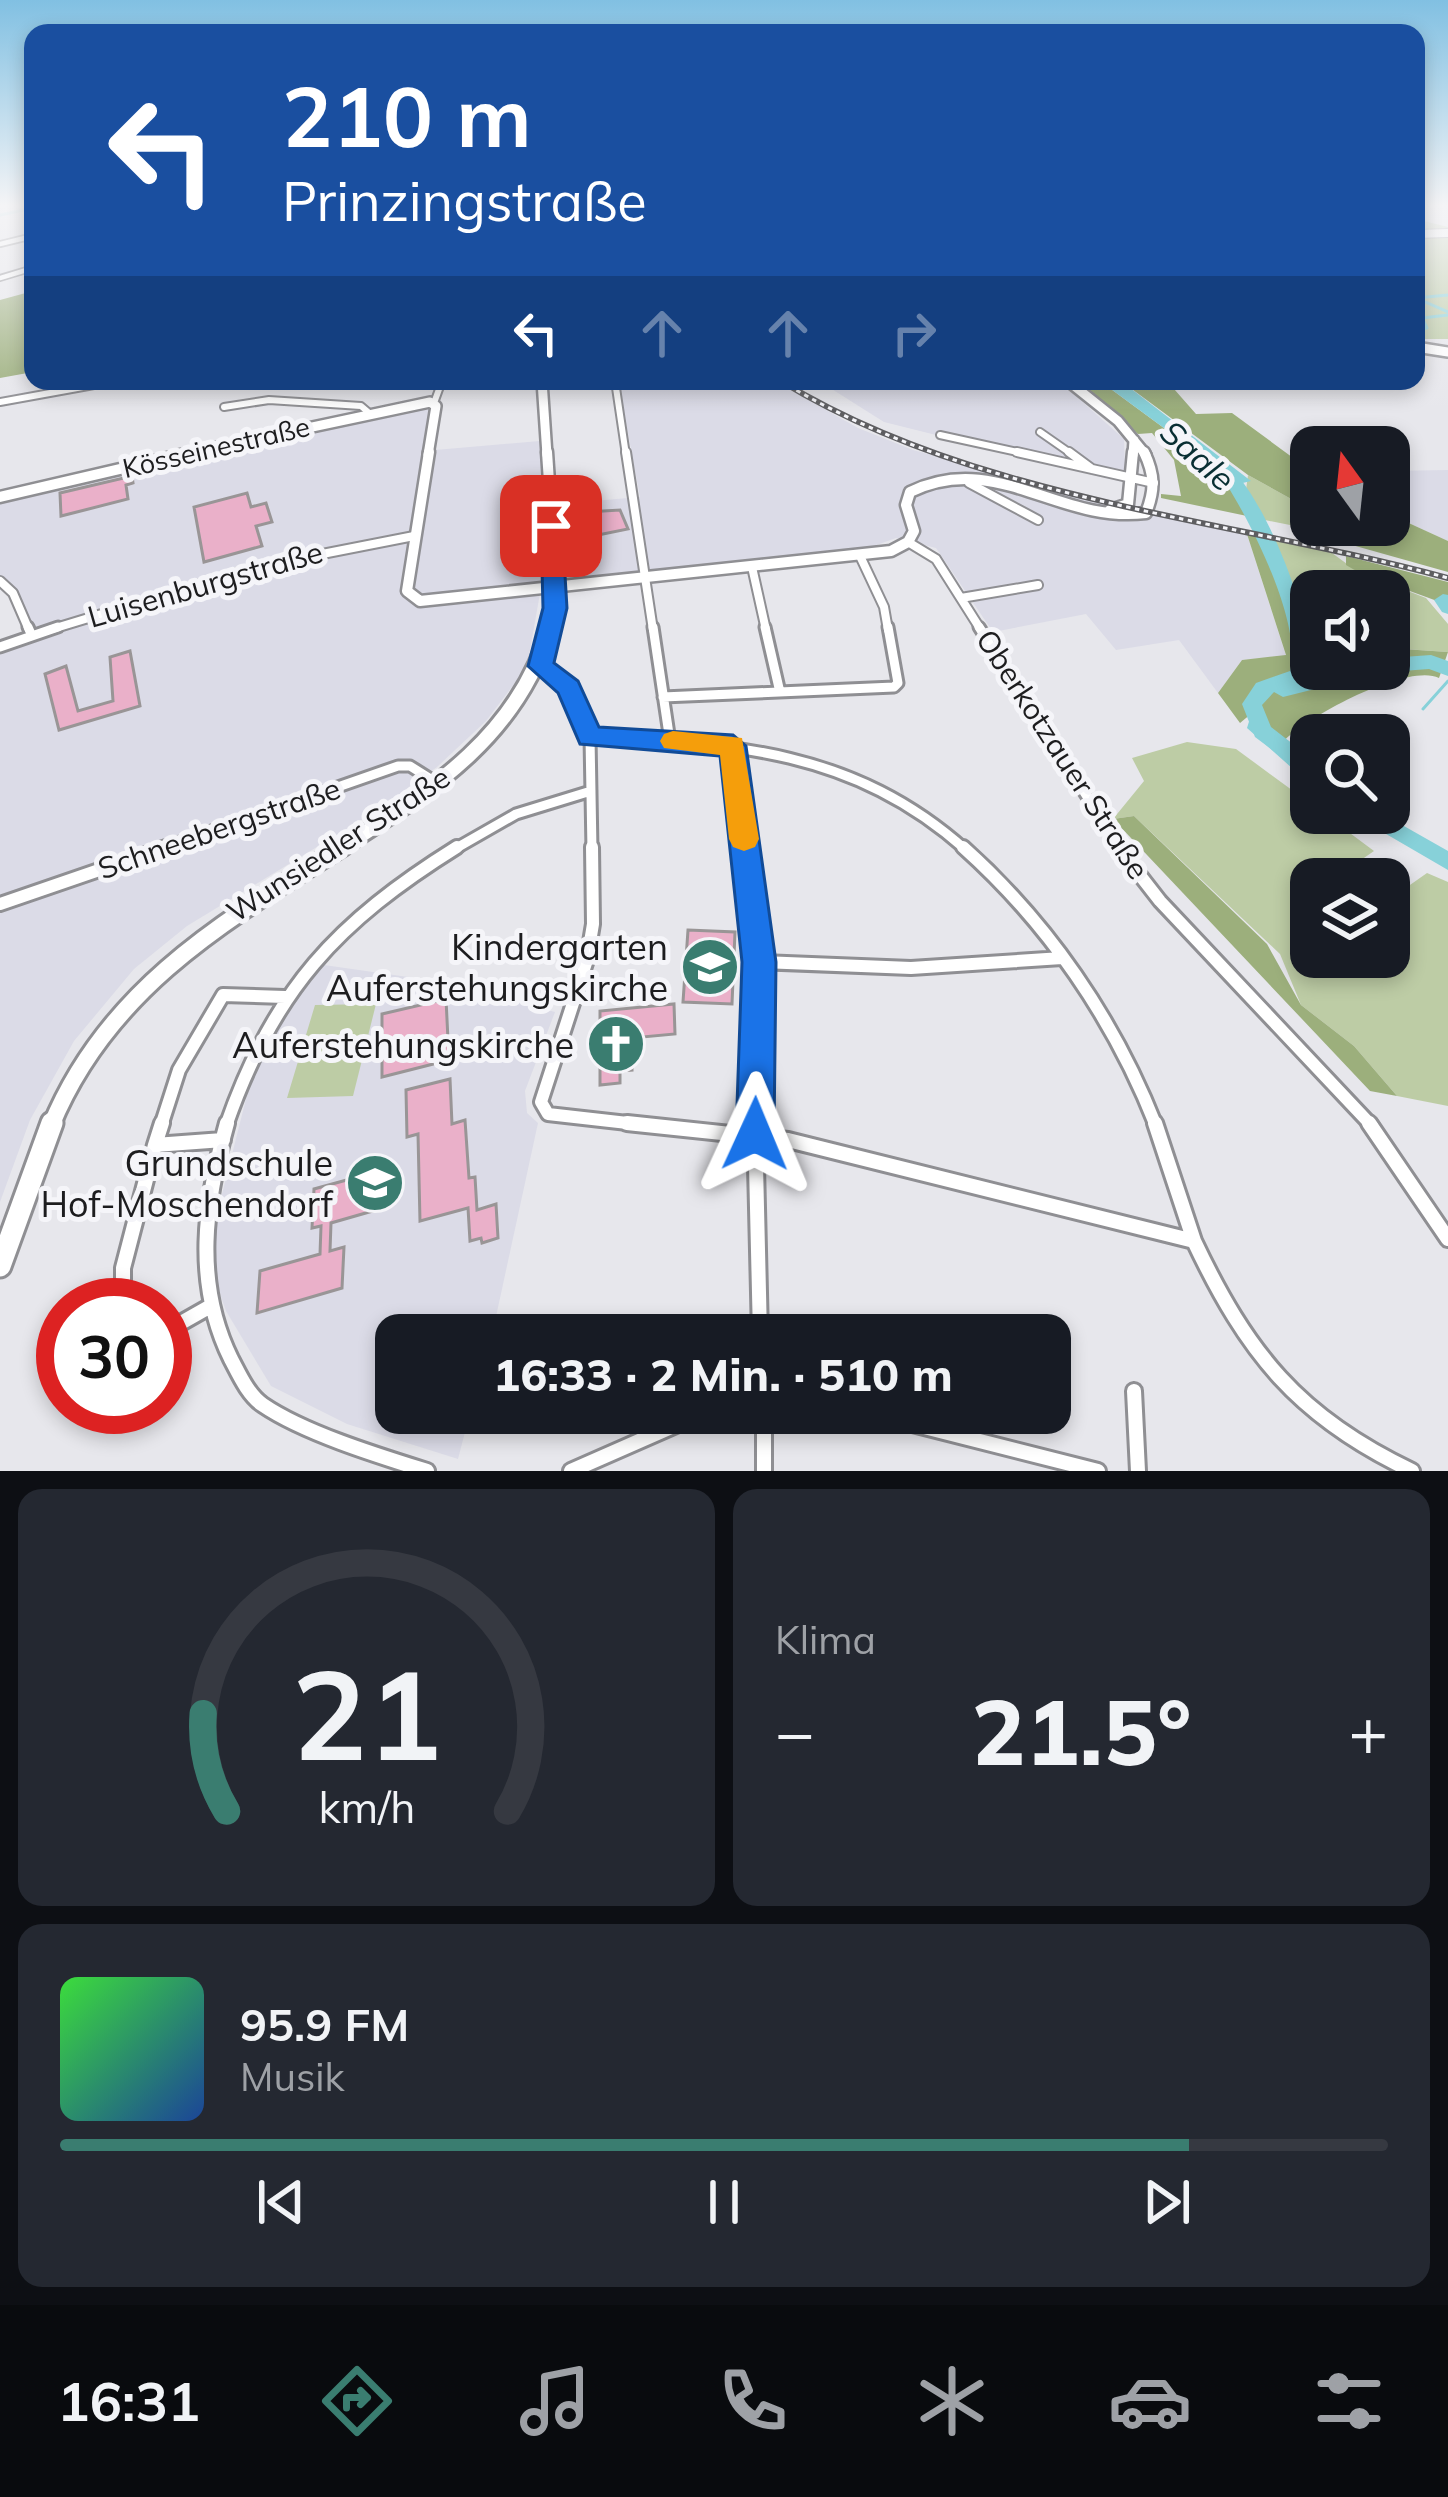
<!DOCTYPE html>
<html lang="de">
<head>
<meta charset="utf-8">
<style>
  body { margin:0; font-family:Mulish,sans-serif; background:#242831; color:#f1f3f6; height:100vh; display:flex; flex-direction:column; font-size:45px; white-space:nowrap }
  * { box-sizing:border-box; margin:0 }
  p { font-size:39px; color:#9ea1a6 }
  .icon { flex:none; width:66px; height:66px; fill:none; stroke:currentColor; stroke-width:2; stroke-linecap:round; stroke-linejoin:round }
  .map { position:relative; height:1471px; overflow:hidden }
  .drawer { display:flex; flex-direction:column; gap:18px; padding:18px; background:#0d0f14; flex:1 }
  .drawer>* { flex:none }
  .guide { position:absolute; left:24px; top:24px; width:1401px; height:366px; border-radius:24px; box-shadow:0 6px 18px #0003; background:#1a4fa0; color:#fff; overflow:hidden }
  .needle { width:78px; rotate:345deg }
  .fabs { position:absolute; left:1290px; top:426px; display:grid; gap:24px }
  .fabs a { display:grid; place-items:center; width:120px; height:120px; border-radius:24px; background:#171b24; box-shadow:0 6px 18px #0003; font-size:60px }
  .speed { position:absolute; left:36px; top:1278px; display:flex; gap:24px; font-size:60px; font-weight:700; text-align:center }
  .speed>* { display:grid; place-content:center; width:156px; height:156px; border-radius:50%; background:#171b24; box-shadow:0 6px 18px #0003; line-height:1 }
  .speed .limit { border:18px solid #d22; background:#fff; color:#111 }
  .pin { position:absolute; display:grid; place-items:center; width:102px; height:102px; color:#fff; margin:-51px; border-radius:24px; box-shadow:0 6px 18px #0006 }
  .me { position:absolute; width:132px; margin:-66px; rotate:1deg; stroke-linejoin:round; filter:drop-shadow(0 0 9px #0008) }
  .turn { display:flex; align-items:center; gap:42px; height:252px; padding:0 60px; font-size:54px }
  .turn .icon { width:156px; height:156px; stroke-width:2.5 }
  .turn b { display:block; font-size:84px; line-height:102px }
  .lanes { display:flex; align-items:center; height:114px; padding:0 60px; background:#0003; justify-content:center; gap:60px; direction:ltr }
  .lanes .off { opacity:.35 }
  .big { font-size:90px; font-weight:800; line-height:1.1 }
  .drawer .card { flex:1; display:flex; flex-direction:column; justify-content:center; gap:18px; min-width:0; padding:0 42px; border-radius:24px; background:#242831 }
  .drawer .dial { align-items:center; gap:0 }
  .dial svg { height:312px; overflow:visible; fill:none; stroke:#363941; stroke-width:7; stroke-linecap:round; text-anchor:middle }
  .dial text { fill:#f1f3f6; stroke:none }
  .song { display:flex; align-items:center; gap:36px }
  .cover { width:144px; height:144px; border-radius:18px; background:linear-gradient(135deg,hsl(120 70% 55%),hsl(220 70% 35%)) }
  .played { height:12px; border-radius:6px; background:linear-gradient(90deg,#3a7d70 85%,#363941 85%) }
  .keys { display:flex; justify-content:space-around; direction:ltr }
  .heat { display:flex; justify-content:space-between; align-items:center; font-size:66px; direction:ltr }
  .drawer .tiles { flex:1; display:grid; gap:18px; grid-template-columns:1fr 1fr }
  .card:last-child { grid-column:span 2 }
  .trip { position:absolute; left:375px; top:1314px; width:696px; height:120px; border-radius:24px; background:#171b24; box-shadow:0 6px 18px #0003; font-weight:800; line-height:120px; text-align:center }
  .menu { display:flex; height:192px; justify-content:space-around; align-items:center; background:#090b0e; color:#9ea1a6 }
  .menu .icon { width:84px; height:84px }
  .menu .active { color:#3a7d70 }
  .menu b { font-size:54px; color:#f1f3f6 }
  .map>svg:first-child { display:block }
</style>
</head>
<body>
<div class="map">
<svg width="1448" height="1471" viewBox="0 0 1448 1471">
  <rect width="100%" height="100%" fill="#e7e7ec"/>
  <path fill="#dbdbe7" d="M 618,381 L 775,381 L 858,428 L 913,450 L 1112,502 L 1246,531 L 1286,656 L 1242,660 L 1218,693 L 1179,640 L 1116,650 L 1086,614 L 993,632 L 936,548 L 896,538 L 871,547 L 542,582 L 527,667 L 486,721 L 437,767 L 381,808 L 187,926 L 134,969 L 74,1041 L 30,1120 L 0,1202 L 0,648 L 31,637 L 8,584 L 0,576 L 0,500 L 428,406 L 435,450 L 551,440 L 558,504 L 640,497 Z
    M 819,381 L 1059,381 L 1124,439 L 1125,467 L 1120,481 L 884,422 Z
    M 1448,470 L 1448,541 L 1389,514 L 1389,471 Z
    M 317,964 L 443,982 L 555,1012 L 525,1091 L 527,1113 L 538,1123 L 492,1335 L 396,1335 L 396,1413 L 470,1413 L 458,1459 L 347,1424 L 271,1386 L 226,1311 L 213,1274 L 216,1218 L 247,1095 L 270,1037 Z"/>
  <path fill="#bdcca5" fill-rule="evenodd" d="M 1416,219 L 1448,227 L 1448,339 L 1416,339 Z
    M 1248,475 L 1293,500 L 1311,517 L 1311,525 L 1319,525 L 1325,532 L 1260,519 L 1246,490 Z
    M 1268,537 L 1332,553 L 1358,572 L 1426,598 L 1448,624 L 1448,652 L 1404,649 L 1389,654 L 1389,591 L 1311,591 L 1311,647 Z
    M 1187,742 L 1236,749 L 1311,804 L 1311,813 L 1323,813 L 1374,851 L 1361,860 L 1387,860 L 1400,892 L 1427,873 L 1448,882 L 1448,1106 L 1397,1096 L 1354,1046 L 1301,1005 L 1280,954 L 1134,816 L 1113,819 L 1144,781 L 1132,758 ZM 1311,879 L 1389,879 L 1389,957 L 1348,961 L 1342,957 L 1311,957 Z
    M 376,1004 L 353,1096 L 287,1098 L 315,1005 Z"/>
  <path fill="#9caf7c" d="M 33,291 L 33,372 L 0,378 L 0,300 Z
    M 1075,381 L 1100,381 L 1202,456 L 1230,486 L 1247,516 L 1161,498 L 1161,494 L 1181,496 L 1174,460 L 1152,433 L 1138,434 Z
    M 1121,381 L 1167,381 L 1196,414 L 1232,413 L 1311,471 L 1311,510 L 1248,475 Z
    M 1389,514 L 1448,541 L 1448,572 L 1352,545 L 1327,525 L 1389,525 Z
    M 1246,531 L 1268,537 L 1311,647 L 1311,669 L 1340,673 L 1389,669 L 1389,654 L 1403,649 L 1448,652 L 1439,678 C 1407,663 1308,716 1284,741 L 1252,713 L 1240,723 L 1218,693 L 1242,660 L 1286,655 Z
    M 1346,556 L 1448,582 L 1448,605 L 1358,572 L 1346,565 Z
    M 1134,816 L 1267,944 L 1301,1005 L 1354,1046 L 1397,1096 L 1370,1091 L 1113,819 Z"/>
  <path fill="#87d1d9" d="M 1100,381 L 1121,381 L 1251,481 L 1230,486 L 1202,456 Z
    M 1252,712 L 1311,765 L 1311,785 L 1247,728 Z
    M 1350,813 L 1381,813 L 1448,851 L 1448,870 Z"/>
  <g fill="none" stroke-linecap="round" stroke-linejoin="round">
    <path stroke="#87d1d9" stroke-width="3" d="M 0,215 L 33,208
      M 1448,295 L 1416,298 L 1448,312
      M 1416,330 L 1427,328 L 1422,318 L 1448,315
      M 1423,709 L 1448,681"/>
    <path fill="#87d1d9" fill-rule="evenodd" d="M 1222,461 C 1261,484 1322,635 1307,677 L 1340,669 L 1378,669 L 1375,674 L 1283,697 L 1274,692 L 1262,705 L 1271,727 L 1311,758 L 1311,779 L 1255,737 L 1242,704 L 1256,683 L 1290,671 C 1304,623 1244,506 1214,466 Z
      M 1443,594 L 1448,595 L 1448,614 L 1442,612 L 1434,600 Z
      M 1431,655 L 1448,661 L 1448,676 L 1429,669 L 1389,672 L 1382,669 L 1389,669 L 1389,658 Z"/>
  </g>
  <path fill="#eab0c9" stroke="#999596" stroke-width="3" d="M 132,476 L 133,483 L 126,485 L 128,499 L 61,516 L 60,493 Z
    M 247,493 L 251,507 L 266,503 L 272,522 L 256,526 L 262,546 L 204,562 L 194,507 Z
    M 620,510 L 628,529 L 598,535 L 598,541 L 574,544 L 570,513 Z
    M 130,651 L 140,706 L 59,730 L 45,674 L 66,666 L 78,711 L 113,701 L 110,657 Z
    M 688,930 L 735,932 L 732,1004 L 683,1002 Z
    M 446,999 L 449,1060 L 382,1077 L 382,1014 Z
    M 674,1004 L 675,1034 L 631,1038 L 632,1070 L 620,1071 L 620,1083 L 600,1085 L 600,1011 Z
    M 450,1079 L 452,1124 L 465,1120 L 469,1178 L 475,1177 L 477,1210 L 496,1204 L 498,1238 L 482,1243 L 481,1238 L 470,1241 L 468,1208 L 420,1221 L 418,1134 L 407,1137 L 406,1090 Z
    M 383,1170 L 383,1208 L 331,1223 L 330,1251 L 344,1247 L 342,1288 L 257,1313 L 260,1271 L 320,1254 L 321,1226 L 312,1228 L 314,1189 Z"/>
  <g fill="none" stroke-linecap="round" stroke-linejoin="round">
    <g stroke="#8f8f93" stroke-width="8">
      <path id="street-far5" d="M 0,244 L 33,236
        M 0,278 L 33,268"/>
    </g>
    <g stroke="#8f8f93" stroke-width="10">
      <path id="street-far4" d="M 615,381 L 626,455
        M 0,402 L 116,381
        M 434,403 L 442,381
        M 224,407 L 269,400 L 361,406 L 368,412
        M 1040,432 L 1073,455
        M 940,435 L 1031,455"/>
    </g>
    <g stroke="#8f8f93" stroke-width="12">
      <path id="street-far3" d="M 626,452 L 653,630
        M 1017,452 L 1154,483
        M 1069,452 L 1092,469
        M 969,483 L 1038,520
        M 908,542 L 936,559 L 981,630
        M 860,556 L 884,607 L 888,630
        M 752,567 L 766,630
        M 0,581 L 13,593 L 29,630
        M 961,598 L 1038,585
        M 49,630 L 256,567 L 414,536"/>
    </g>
    <g stroke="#8f8f93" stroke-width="15">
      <path id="street-far2" d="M 28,627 L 32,636
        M 653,627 L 670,741
        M 765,627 L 779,688
        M 979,627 L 1121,850
        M 0,647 L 58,627
        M 540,666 L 569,688 L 590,737 L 592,850
        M 663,697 L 894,687 L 898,683 L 888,627
        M 590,737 C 733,743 854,750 966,850
        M 733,746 L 745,850
        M 157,850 L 398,766 L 410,766 L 437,783
        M 453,850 L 516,814 L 591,791"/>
    </g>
    <g stroke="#8f8f93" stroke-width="18">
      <path id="street-far1" d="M 592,847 L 593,924 L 587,960 L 541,1102 L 548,1114 L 654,1126
        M 745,847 L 759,962 L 755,1126
        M 963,847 C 1048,923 1114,1019 1156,1126
        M 1118,847 L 1160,901 L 1372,1126
        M 0,904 L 166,847
        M 759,962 L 911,968 L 1062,958
        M 161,1126 L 179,1070 L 223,995 L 285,997
        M 226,1126 C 273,990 337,922 457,847"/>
    </g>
    <g stroke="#8f8f93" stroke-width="20">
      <path id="street" d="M 227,1123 C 205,1202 193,1282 231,1359 C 239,1374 248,1395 263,1405 C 304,1433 379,1456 427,1471
        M 627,1123 L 788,1140 L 1194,1241 C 1247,1353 1298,1417 1412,1471
        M 755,1123 L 760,1335
        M 1155,1123 L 1194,1241
        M 1369,1123 L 1448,1239
        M 155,1145 L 162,1123
        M 123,1305 L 123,1268 L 155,1145 L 223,1140
        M 165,1332 L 209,1307
        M 1134,1391 L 1138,1471
        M 764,1413 L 764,1471
        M 869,1413 L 1098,1471
        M 571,1471 L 703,1413"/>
    </g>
    <g stroke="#8f8f93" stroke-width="10">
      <path id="secondary-far5" d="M 1416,234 L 1448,233"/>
    </g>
    <g stroke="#8f8f93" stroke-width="14">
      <path id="secondary-far4" d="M 1416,347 L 1448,352
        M 542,381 L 547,455
        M 1068,381 L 1118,421 L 1146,455
        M 180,455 L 430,402 L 436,406 L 428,455
        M 1133,455 L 1134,440"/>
    </g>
    <g stroke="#8f8f93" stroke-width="15">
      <path id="secondary-far3" d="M 429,452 L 407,591 L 420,601 L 891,551 L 908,542 L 914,531 L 906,505 L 910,492 C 996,450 1058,524 1146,513 C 1155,490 1155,475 1144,452
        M 547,452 L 556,586 L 549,630
        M 0,497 L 193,452
        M 1110,510 L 1128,504 L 1133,452"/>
    </g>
    <g stroke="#8f8f93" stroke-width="20">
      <path id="secondary-far2" d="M 338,850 C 430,791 518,737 550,627"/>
    </g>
    <g stroke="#8f8f93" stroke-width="22">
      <path id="secondary-far1" d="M 51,1126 C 107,989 224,921 343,847"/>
    </g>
    <g stroke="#8f8f93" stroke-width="27">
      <path id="secondary" d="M 0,1266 L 52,1123"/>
    </g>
    <use href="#street-far5" stroke="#fff" stroke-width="4.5"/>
    <use href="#street-far4" stroke="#fff" stroke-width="6"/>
    <use href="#street-far3" stroke="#fff" stroke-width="8"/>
    <use href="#street-far2" stroke="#fff" stroke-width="9"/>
    <use href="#street-far1" stroke="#fff" stroke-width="12"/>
    <use href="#street" stroke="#fff" stroke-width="14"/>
    <use href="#secondary-far5" stroke="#fff" stroke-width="8"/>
    <use href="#secondary-far4" stroke="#fff" stroke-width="9"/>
    <use href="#secondary-far3" stroke="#fff" stroke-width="10"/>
    <use href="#secondary-far2" stroke="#fff" stroke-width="14"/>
    <use href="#secondary-far1" stroke="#fff" stroke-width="16"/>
    <use href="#secondary" stroke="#fff" stroke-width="21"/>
    <g stroke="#5e5e61" stroke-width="6">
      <path id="rail" d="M 781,381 C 975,500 1230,519 1448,578"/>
    </g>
    <use href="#rail" stroke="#f5f5f9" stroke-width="3" stroke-dasharray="4.5" stroke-linecap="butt"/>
  </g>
  <linearGradient id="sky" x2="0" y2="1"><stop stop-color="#81c0e2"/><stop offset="0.5" stop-color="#f4f4f6"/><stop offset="1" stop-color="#f4f4f6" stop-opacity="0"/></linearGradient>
  <rect width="1448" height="410" fill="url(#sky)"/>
  <path fill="#1a73e8" stroke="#114b97" stroke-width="3" d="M 551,519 L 562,526 L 567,608 L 554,663 L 578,681 L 599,727 L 733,735 L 746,746 L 776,962 L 774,1134 L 769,1148 L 755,1153 L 741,1148 L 736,1134 L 742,962 L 720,756 L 580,744 L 558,693 L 528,666 L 543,608 L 541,526 Z"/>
  <path fill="#f59e0b" d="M 673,731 L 742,738 L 759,839 L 755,847 L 744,851 L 733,847 L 729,839 L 720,755 L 664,748 L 660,741 L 664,734 Z"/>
  <defs>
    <g id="school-disc" transform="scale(3)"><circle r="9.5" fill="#3a7d70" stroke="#f5f5f9"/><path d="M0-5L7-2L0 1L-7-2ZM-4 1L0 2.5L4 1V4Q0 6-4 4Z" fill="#fff"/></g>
    <g id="church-disc" transform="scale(3)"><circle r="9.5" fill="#3a7d70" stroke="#f5f5f9"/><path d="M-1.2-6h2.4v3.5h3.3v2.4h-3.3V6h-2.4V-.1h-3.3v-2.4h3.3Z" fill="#fff"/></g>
  </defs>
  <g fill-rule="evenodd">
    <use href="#school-disc" x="710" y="967"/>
    <use href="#church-disc" x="616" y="1044"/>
    <use href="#school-disc" x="375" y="1183"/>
  </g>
  <g text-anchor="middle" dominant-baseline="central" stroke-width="10" stroke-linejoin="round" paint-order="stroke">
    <g font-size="27" fill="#1d1d1f" stroke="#f5f5f9">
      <text transform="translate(216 447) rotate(-13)">Kösseinestraße</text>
    </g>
    <g font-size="30" fill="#1d1d1f" stroke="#f5f5f9">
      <text transform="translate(205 584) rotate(-16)">Luisenburgstraße</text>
      <text transform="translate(1063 754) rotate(57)">Oberkotzauer Straße</text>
      <text transform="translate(219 828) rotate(-19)">Schneebergstraße</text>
      <text transform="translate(338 844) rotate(-33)">Wunsiedler Straße</text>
    </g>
    <g font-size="33" font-style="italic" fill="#092f33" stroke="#f5f5f9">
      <text transform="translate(1198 455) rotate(42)">Saale</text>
    </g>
    <g font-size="36" fill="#1d1d1f" stroke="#f5f5f9" text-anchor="end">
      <text x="668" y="946">Kindergarten<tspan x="668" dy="41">Auferstehungskirche</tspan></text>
      <text x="574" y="1044">Auferstehungskirche</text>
      <text x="333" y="1162">Grundschule<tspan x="333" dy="41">Hof-Moschendorf</tspan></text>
    </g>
  </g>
</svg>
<div class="fabs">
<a><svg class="needle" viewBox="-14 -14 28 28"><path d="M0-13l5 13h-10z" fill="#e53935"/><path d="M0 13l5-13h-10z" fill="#9ea1a6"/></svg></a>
<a><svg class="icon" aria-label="sound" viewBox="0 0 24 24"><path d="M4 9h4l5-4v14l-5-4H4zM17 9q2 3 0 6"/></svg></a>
<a><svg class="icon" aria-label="search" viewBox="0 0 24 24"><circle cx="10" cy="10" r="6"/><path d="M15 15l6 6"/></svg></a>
<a><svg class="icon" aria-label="layers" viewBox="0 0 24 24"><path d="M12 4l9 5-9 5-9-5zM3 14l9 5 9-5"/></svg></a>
</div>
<div class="speed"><div class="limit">30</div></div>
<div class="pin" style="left:551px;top:526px;background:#d93025"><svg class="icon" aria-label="arrive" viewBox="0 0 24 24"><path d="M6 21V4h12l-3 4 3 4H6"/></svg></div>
<svg class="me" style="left:755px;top:1134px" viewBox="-20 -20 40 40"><path d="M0-17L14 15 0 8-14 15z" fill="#1a73e8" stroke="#fff" stroke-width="4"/></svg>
<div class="trip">16:33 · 2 Min. · 510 m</div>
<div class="guide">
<div class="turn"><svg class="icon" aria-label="left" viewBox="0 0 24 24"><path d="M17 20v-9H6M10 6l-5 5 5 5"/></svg><div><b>210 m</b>Prinzingstraße</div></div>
<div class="lanes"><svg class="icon" aria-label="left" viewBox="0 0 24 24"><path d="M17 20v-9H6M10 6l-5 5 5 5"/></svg><svg class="icon off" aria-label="ahead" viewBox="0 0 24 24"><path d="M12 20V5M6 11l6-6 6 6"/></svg><svg class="icon off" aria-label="ahead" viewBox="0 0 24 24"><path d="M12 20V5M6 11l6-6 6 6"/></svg><svg class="icon off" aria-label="right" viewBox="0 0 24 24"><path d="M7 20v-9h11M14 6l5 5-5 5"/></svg></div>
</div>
</div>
<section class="drawer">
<div class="tiles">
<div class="card dial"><svg viewBox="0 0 100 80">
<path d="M14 69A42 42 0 1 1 86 69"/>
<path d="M14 69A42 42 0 0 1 8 44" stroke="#3a7d70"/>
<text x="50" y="56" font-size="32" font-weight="700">21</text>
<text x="50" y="72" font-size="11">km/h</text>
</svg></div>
<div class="card"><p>Klima</p>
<div class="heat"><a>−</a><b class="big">21.5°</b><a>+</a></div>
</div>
<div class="card">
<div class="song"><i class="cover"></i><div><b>95.9 FM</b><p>Musik</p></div></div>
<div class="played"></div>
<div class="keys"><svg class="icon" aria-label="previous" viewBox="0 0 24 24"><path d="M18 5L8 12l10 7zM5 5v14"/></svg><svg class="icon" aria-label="pause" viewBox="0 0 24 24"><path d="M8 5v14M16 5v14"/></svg><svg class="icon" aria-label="next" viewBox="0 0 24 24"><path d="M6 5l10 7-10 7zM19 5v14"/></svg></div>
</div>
</div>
</section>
<nav class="menu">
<b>16:31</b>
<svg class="icon active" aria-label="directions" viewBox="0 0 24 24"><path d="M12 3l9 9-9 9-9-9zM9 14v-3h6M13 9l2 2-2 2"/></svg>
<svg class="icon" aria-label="music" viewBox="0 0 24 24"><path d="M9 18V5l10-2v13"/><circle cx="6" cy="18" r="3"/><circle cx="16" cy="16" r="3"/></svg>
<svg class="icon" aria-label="phone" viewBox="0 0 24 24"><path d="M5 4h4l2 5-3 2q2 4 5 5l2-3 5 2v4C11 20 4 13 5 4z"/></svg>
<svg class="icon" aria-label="climate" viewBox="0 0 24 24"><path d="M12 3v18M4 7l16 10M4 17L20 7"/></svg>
<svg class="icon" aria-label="car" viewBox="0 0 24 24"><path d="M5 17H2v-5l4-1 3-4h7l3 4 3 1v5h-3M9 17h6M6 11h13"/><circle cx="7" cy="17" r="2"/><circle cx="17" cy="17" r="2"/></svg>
<svg class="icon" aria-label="filters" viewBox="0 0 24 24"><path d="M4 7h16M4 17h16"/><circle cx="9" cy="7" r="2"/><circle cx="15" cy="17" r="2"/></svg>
</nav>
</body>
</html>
